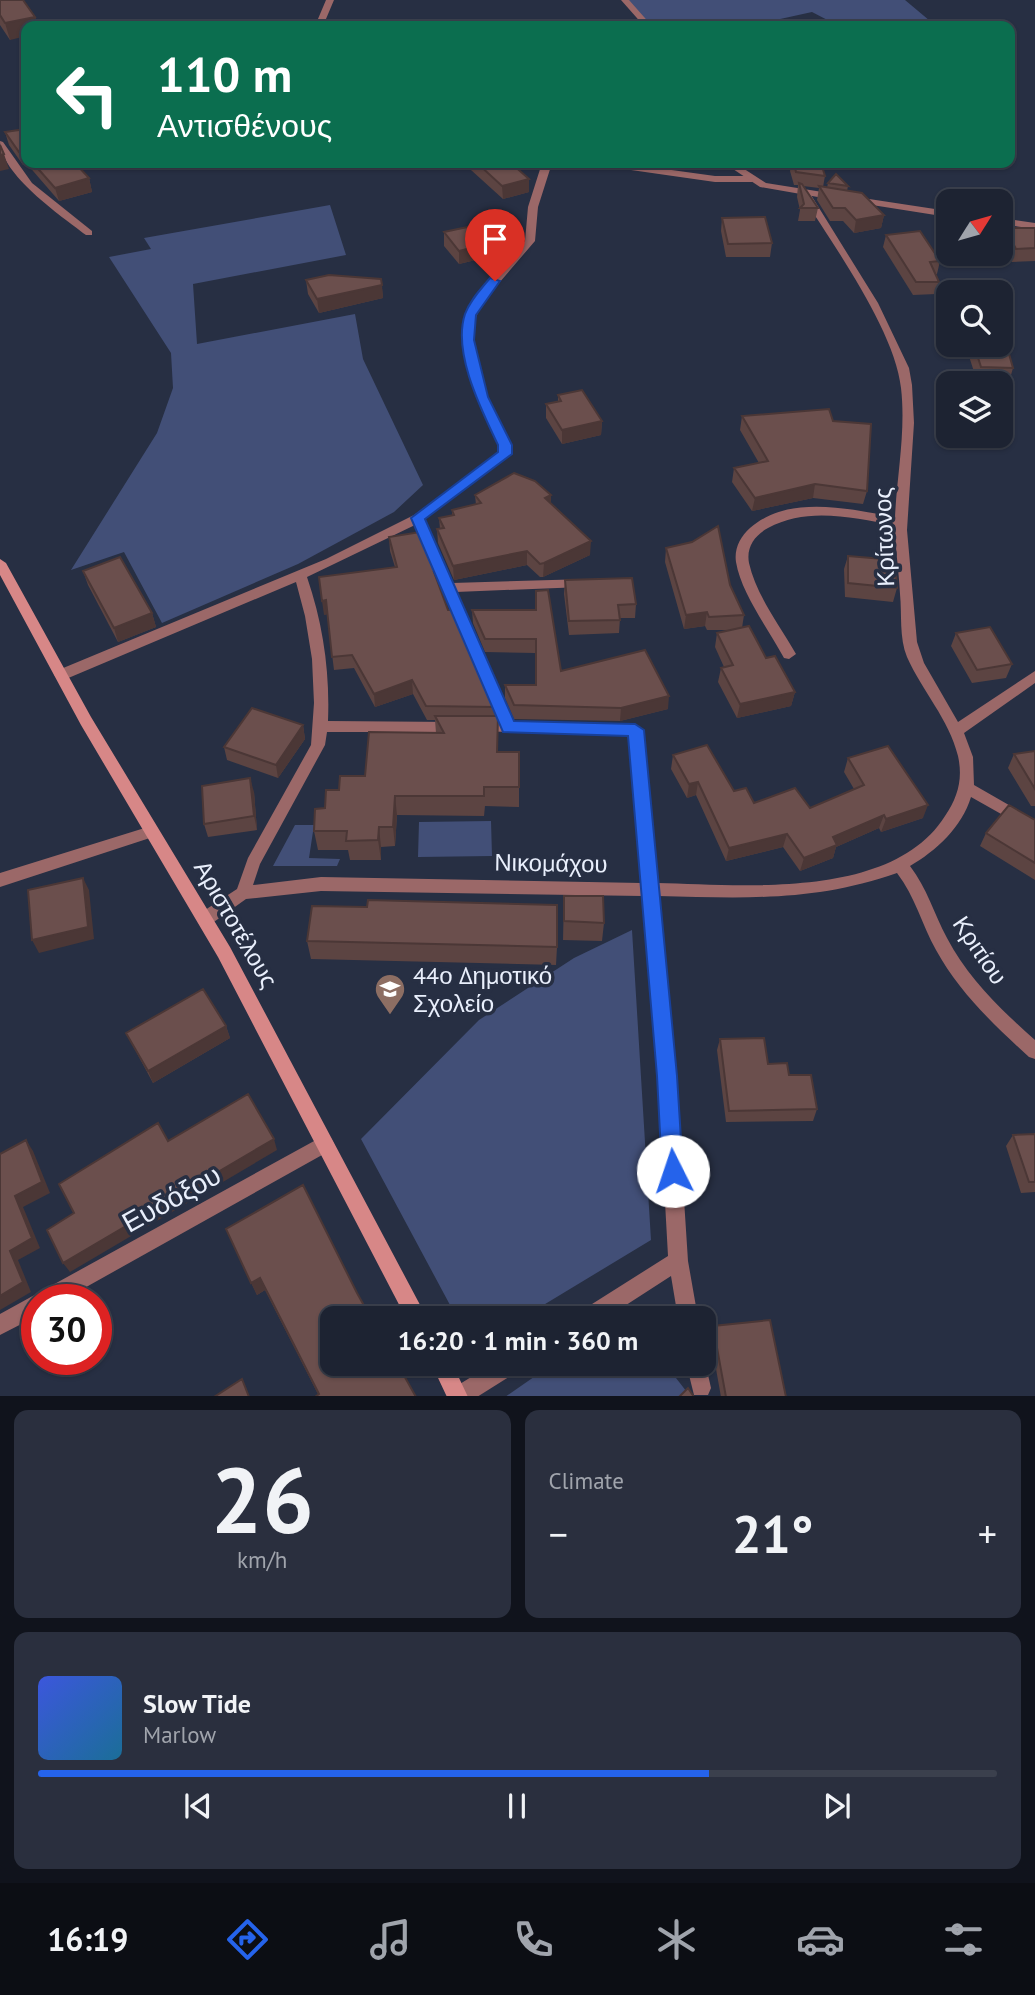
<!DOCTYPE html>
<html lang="en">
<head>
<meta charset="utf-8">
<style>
  body { margin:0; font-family:"PT Sans",sans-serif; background:#2a2f3e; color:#f1f3f6; height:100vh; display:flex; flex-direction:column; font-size:26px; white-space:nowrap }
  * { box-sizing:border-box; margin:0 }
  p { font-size:23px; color:#a0a4ac }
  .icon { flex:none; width:38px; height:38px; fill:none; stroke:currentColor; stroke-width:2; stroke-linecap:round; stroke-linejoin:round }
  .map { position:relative; height:1396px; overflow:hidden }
  .details { display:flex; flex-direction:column; gap:14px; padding:14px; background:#10131c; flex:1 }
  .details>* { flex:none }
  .banner { position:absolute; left:21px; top:21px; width:994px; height:147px; border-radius:14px; box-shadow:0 2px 5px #0004,0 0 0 2px #3b404d; background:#0b6e4f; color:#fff; overflow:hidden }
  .needle { width:46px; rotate:53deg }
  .tools { position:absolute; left:936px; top:189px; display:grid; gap:14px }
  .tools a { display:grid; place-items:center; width:77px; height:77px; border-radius:14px; background:#1d2332; box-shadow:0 2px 5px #0004,0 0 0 2px #3b404d; font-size:35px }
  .speed { position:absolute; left:21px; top:1284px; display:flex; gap:14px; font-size:35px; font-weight:700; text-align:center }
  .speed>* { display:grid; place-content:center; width:91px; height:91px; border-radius:50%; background:#1d2332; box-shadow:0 2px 5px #0004,0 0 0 2px #3b404d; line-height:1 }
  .speed .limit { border:10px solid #d22; background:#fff; color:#111 }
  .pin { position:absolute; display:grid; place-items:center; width:60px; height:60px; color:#fff; margin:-72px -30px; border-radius:50% 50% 50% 0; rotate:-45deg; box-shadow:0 0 7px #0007 }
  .pin .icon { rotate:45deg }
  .me { position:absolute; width:77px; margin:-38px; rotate:356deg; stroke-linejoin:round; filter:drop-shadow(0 0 5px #0008) }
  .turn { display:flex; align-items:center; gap:24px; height:147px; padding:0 21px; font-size:32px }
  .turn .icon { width:91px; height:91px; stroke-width:2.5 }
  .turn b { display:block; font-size:49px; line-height:60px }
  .big { font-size:52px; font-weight:700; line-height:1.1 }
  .details .widget { flex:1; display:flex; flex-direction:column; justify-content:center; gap:10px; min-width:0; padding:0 24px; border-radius:14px; background:#2a2f3e }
  .details .dial { align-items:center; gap:0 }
  .dial b { font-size:91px; line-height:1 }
  .song { display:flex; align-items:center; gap:21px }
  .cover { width:84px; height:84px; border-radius:10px; background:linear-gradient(135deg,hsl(230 70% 55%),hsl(200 70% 35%)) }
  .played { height:7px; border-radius:4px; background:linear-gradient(90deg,#2563eb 70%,#3b404d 70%) }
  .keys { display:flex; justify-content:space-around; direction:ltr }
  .heat { display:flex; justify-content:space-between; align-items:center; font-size:38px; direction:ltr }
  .details .tiles { flex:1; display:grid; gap:14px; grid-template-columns:1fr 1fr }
  .widget:last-child { grid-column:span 2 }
  .trip { position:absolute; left:320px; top:1306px; width:396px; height:70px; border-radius:14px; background:#1d2332; box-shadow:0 2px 5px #0004,0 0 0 2px #3b404d; font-weight:700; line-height:70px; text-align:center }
  .dock { display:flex; height:112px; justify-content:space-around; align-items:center; background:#0c0e14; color:#a0a4ac }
  .dock .icon { width:49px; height:49px }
  .dock .active { color:#2563eb }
  .dock b { font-size:32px; color:#f1f3f6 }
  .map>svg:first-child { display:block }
</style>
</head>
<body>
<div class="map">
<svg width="1035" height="1397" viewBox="0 0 1035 1397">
  <rect width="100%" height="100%" fill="#272f43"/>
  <path fill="#424f77" d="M 628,0 L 905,0 L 936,26 L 839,26 L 812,12 L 749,26 L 651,26 Z
    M 330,205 L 346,255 L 193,284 L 197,344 L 355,314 L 363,359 L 423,485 L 394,512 L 298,564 L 162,623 L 124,552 L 71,570 L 157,433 L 173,388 L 171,353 L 109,257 L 151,249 L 144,238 Z
    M 491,821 L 492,856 L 418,857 L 419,822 Z
    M 295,825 L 314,825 L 309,858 L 340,859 L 337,866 L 273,866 Z
    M 632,930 L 651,1240 L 522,1318 L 457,1318 L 361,1139 L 479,1020 L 574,958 Z
    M 554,1363 L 671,1363 L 676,1378 L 690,1396 L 505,1397 Z"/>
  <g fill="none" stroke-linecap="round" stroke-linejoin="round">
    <path fill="#9b6868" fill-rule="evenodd" d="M 326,0 L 334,0 L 323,26 L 315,26 Z
      M 0,141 L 3,142 L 32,183 L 92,231 L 92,235 L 86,235 C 61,216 0,174 0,141 Z
      M 542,163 L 552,163 L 538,207 L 535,241 L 481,304 L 473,326 L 476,361 L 488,397 L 511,445 L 511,454 L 425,519 L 452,583 L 587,579 L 588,582 L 582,587 L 456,592 L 513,722 L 640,726 L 657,883 C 743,885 892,900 945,816 C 958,797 963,779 958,756 C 949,719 922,691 907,657 C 899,638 902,614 900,594 C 899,571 895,548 895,525 C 853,518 808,506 768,528 C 755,535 746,547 749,563 C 756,595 780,626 796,654 L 789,659 L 784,658 C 769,630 741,593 736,562 C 734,549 740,537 750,528 C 789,494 849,509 895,517 C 897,474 906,431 901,388 C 895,331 834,246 803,197 L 805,195 L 811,195 L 878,303 L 909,368 L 912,385 L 914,423 L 907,530 L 917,642 L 924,663 L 958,722 L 1035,671 L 1035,683 L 964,733 L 973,757 L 974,785 L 1035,820 L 1035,833 L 971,797 C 962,827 936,851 910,866 C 927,888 934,914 947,938 C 968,978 1001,1010 1035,1040 L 1035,1059 L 1029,1057 C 994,1025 959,992 936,950 C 922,925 915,896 897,873 C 814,902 745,898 658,896 L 676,1076 L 688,1261 L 698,1318 L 678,1318 L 671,1276 L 606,1318 L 578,1318 L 581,1311 L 668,1256 L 658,1076 L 642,896 L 321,891 L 246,899 L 211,924 L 205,926 L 199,924 L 197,919 L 199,914 L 237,889 L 248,858 L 311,745 L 314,703 L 312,659 L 305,616 L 296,582 L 66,679 L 61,680 L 54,675 L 56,671 L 326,559 L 414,515 L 499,453 L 499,445 L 476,397 L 466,361 L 463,326 L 472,301 L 525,241 L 528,207 ZM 415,525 L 498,722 L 475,723 L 473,727 L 475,731 L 628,735 L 641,883 L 321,877 L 253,885 L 260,864 L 325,745 L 327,732 L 453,732 L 458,731 L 460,727 L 458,723 L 453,722 L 328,721 C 330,671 323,624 307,577 Z
      M 598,163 L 621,163 L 715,176 L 752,176 L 757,179 L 752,182 L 715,182 L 603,166 Z
      M 151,826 L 156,828 L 159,832 L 156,836 L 0,887 L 0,873 Z
      M 325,1135 L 331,1138 L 334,1144 L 331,1150 L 63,1300 L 37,1300 L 37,1316 L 0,1335 L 0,1314 Z
      M 704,1357 L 711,1388 L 708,1395 L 694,1395 L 686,1363 L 704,1363 Z
      M 494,1363 L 523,1363 L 520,1370 L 477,1397 L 447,1397 L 450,1390 Z"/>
    <path fill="#9b6868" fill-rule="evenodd" d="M 621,0 L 629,0 L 652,26 L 644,26 Z
      M 724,163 L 735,163 L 766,183 L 835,194 L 840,197 L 835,200 L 760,187 Z
      M 856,197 L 948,211 L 948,217 L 853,202 L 853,198 Z
      M 1001,218 L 1035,223 L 1035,229 L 1001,224 Z"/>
    <path fill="#d78787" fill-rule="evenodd" d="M 0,559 L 6,563 L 91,717 L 230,947 L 427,1318 L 406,1318 L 218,957 L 81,725 L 0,575 Z
      M 431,1363 L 452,1363 L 468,1397 L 447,1397 Z"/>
  </g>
  <path fill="#5c4442" d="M 0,0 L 35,17 L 38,26 L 26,26 L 10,40 L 0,25 Z
    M 26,129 L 26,163 L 75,163 L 89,178 L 92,192 L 59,201 L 27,164 L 23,165 L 9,145 L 5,132 Z
    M 471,163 L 511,163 L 529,192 L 503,199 L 471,170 Z
    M 792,163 L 821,163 L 825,176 L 823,187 L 827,188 L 828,183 L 848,186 L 847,191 L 884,215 L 881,228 L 854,233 L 843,221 L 830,221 L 817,200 L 819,188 L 803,186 L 818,208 L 815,221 L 798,221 L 800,210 L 797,197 L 798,185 L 794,185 L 790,171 Z
    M 722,218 L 772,243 L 770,257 L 726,257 L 721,231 Z
    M 1005,228 L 1035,228 L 1035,261 L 1012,262 L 1001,242 Z
    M 444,232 L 487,244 L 488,257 L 459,264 L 444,246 Z
    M 886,235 L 940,261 L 937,274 L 935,274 L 939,282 L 936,294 L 913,295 L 883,247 Z
    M 381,279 L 383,298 L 319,313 L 308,294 L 306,280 Z
    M 967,345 L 1001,345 L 1013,368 L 1009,382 L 977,381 L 966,347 Z
    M 558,395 L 602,421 L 601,435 L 562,444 L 546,418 L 546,404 L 558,401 Z
    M 742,416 L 833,421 L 867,491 L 863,504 L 813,498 L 752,511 L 732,482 L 734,468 L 759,463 L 740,430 Z
    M 475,495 L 551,504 L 590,555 L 543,577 L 540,577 L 527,565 L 454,580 L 438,543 L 437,529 L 440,529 L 439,518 L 452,515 L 452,510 L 476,505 Z
    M 389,537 L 437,581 L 448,610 L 495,707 L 498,752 L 519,752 L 519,807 L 485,806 L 484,816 L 397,815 L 395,846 L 381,847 L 381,860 L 350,860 L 348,850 L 318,850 L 314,831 L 325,808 L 339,790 L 365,776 L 436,733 L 435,720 L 427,720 L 413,694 L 375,707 L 354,668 L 334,670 L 327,614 L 324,615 L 395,567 L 390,551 Z
    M 666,548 L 730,585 L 744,615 L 742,628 L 766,658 L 795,692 L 791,706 L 737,718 L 718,682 L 721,668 L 724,667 L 715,647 L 717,633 L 734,630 L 707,630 L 705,626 L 684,629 L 665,562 Z
    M 848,556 L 897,588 L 893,602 L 845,597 L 844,569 Z
    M 83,571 L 152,613 L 156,627 L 118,642 L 88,585 Z
    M 565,580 L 636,604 L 635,618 L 620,618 L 619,633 L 569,635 L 564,594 Z
    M 472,610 L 535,610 L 561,671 L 668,709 L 620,721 L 514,719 L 505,698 L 505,685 L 535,685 L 535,653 L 485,652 L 473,623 Z
    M 956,633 L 1012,664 L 1006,678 L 972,683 L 951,646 Z
    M 303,725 L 305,739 L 278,778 L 227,760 L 224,747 Z
    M 1035,751 L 1035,806 L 1031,806 L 1008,768 L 1014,754 Z
    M 673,755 L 754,803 L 810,808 L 854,789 L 844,772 L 848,758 L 923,818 L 881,832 L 879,828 L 836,847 L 833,858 L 800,871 L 783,847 L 726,861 L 696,795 L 687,798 L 671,769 Z
    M 254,792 L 257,830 L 208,837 L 204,824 Z
    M 1035,820 L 1035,880 L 980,846 L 986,833 Z
    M 564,896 L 604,923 L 602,941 L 563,940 Z
    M 307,941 L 557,947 L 556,965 L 311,959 Z
    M 226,1026 L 230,1038 L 153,1083 L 126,1033 Z
    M 720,1039 L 789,1075 L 817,1109 L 813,1121 L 726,1122 L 717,1050 Z
    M 1035,1134 L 1035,1192 L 1021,1193 L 1006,1146 L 1013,1135 Z
    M 226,1229 L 357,1293 L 397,1363 L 318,1394 L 265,1290 L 257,1295 Z
    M 713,1326 L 786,1397 L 721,1397 L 710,1335 Z"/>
  <path fill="#4b3736" d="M 35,17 L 38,26 L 26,26 L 26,36 L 10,40 L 5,23 Z
    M 23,151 L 27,164 L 23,165 L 19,152 Z
    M 4,154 L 9,169 L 0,171 L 0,155 Z
    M 89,178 L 92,192 L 59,201 L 55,188 Z
    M 529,179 L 529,192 L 503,199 L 502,186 Z
    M 884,215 L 881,228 L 854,233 L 856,220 Z
    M 487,244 L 488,257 L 459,264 L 459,251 Z
    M 382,285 L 383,298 L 319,313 L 317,299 Z
    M 602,421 L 601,435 L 562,444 L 562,430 Z
    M 815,484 L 813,498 L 752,511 L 755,498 Z
    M 551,495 L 551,509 L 545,498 Z
    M 591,541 L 590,555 L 543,577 L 544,563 Z
    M 527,551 L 527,565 L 454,580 L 453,566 Z
    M 326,600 L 328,614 L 324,615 L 322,601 Z
    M 707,612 L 705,626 L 684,629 L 686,615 Z
    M 152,613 L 156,627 L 118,642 L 114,628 Z
    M 412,680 L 413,694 L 375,707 L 374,694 Z
    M 795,692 L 791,706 L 737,718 L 740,704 Z
    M 669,696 L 668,709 L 620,721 L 621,708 Z
    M 303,725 L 305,739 L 278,778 L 276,765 Z
    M 250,778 L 254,792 L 257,830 L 254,816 Z
    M 698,782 L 696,795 L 687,798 L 689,784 Z
    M 395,796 L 397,815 L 395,846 L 393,827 Z
    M 928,805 L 923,818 L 881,832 L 886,819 Z
    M 884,815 L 879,828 L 836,847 L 833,858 L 800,871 L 804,858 L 833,837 Z
    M 379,827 L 381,847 L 381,860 L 378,840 Z
    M 787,834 L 783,847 L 726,861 L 729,848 Z
    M 83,878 L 89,890 L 94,939 L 39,953 L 32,940 Z
    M 226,1026 L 230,1038 L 153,1083 L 148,1071 Z
    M 274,1139 L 277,1150 L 70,1272 L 63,1263 Z
    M 26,1140 L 33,1151 L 50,1193 L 23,1207 L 40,1248 L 18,1260 L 31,1292 L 0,1310 L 0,1296 L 10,1251 L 15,1196 Z
    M 260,1278 L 265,1290 L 257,1295 L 251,1283 Z"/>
  <path fill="#6b4f4d" stroke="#4b3736" stroke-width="2" d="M 0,0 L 23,0 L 35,17 L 5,23 L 0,15 Z
    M 26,129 L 26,155 L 23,151 L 19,152 L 5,132 Z
    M 0,145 L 4,154 L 0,155 Z
    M 33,163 L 75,163 L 89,178 L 55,188 Z
    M 477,163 L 511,163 L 529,179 L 502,186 Z
    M 794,163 L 821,163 L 825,176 L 796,172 Z
    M 836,174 L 848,186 L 828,183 Z
    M 799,183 L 802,184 L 818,208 L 800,208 L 804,204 Z
    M 819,186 L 862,193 L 884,215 L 856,220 L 845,208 L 833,208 Z
    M 765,217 L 772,243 L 728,244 L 722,218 Z
    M 472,226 L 487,244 L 459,251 L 444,232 Z
    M 1005,228 L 1035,228 L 1035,248 L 1016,249 Z
    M 920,231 L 940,261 L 930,262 L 939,282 L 916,282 L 886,235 Z
    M 329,275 L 381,279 L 382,285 L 317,299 L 306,280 Z
    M 1001,333 L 1003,333 L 1013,368 L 981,367 L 974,345 L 1001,345 Z
    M 582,390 L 602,421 L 562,430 L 546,404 L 561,401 L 558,395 Z
    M 829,409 L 833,421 L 871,424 L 867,491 L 815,484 L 755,498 L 734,468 L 768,461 L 742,416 Z
    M 514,473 L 535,481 L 551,495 L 545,498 L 591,541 L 544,563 L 540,564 L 527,551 L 453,566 L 437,529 L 444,528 L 439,518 L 454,515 L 452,510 L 481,503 L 475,495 Z
    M 718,526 L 730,585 L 744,615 L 709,617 L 707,612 L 686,615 L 666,548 L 692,542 Z
    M 420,532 L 437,572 L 434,572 L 448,610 L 453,610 L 495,707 L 426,706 L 412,680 L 374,694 L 352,655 L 332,657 L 326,600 L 322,601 L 319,577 L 397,567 L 389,537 Z
    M 848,556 L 895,560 L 897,588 L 848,583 Z
    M 120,557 L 152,613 L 114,628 L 83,571 Z
    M 632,578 L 636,604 L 618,605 L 620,620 L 569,621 L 565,580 Z
    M 548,590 L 561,671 L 645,650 L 669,696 L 621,708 L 514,705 L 505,685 L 536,685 L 536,639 L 485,639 L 472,610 L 536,610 L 536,591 Z
    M 749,626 L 766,658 L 775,656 L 795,692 L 740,704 L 721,668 L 733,665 L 717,633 Z
    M 990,627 L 1012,664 L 977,670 L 956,633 Z
    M 252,708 L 303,725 L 276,765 L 224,747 Z
    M 435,716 L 498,716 L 497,752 L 519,752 L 519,787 L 484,787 L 484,796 L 395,796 L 393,827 L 379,827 L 378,840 L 346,841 L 347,831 L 314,831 L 315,809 L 325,808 L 326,790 L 339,790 L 340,776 L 365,776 L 369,732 L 444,733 Z
    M 707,745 L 734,791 L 746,788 L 754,803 L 795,788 L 810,808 L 864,785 L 848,758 L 888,746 L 928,805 L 886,819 L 884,815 L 833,837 L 837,845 L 804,858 L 787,834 L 729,848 L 698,782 L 689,784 L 673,755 Z
    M 1035,751 L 1035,789 L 1014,754 Z
    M 250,778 L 254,816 L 204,824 L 202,786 Z
    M 1009,805 L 1035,820 L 1035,863 L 986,833 Z
    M 83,878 L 88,927 L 32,940 L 28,890 Z
    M 564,896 L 603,896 L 604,923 L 564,921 Z
    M 368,900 L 557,905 L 557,947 L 307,941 L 312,906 L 367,907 Z
    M 203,989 L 226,1026 L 148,1071 L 126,1033 Z
    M 764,1038 L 768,1064 L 787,1063 L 789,1075 L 811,1075 L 817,1109 L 729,1111 L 720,1039 Z
    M 248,1094 L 274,1139 L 63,1263 L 47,1230 L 74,1213 L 59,1184 L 158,1123 L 168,1141 Z
    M 1035,1134 L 1035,1182 L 1029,1182 L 1013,1135 Z
    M 26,1140 L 42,1182 L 15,1196 L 32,1238 L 10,1251 L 23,1282 L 0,1296 L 0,1154 Z
    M 303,1185 L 357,1293 L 371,1318 L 332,1318 L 332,1363 L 397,1363 L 416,1397 L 315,1397 L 319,1394 L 260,1278 L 251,1283 L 226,1229 Z
    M 770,1320 L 786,1397 L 726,1397 L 713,1326 Z
    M 242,1379 L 249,1397 L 214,1397 Z
    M 688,1388 L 694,1397 L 679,1397 Z"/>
  <path fill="#2563eb" stroke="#184099" stroke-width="2" d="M 490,278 L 500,281 L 476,315 L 474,340 L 488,397 L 512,445 L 512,454 L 425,519 L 514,721 L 635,724 L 644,730 L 677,1076 L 683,1171 L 680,1178 L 673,1181 L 665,1178 L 662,1171 L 657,1076 L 628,736 L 503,732 L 411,518 L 498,452 L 498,445 C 482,411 452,353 465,314 C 470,300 481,289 490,278 Z"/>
  <defs>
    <g id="school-pin" transform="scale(1.575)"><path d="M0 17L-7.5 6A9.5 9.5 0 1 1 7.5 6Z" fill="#8d6e63" stroke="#272f43"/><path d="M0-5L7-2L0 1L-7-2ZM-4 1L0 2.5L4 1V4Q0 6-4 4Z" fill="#fff"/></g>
  </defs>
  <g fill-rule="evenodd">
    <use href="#school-pin" x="390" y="989"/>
  </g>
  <g text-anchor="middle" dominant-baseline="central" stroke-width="7" stroke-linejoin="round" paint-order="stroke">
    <g font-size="24" fill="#e9effc" stroke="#272f43">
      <text transform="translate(884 537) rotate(-92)">Κρίτωνος</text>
      <text transform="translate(551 863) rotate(1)">Νικομάχου</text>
      <text transform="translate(236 924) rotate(60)">Αριστοτέλους</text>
      <text transform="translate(980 950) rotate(56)">Κριτίου</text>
    </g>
    <g font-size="24" fill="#e9effc" stroke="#272f43" text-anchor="start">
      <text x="413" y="975">44ο Δημοτικό<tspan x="413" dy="28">Σχολείο</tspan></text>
    </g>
    <g font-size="28" fill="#e9effc" stroke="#272f43">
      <text transform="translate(171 1198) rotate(-29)">Ευδόξου</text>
    </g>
  </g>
</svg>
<div class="tools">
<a><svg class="needle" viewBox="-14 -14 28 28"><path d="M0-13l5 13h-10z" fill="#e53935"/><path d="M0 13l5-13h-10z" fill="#a0a4ac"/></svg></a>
<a><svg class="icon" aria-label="search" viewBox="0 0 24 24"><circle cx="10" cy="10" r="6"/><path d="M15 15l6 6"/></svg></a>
<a><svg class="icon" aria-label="layers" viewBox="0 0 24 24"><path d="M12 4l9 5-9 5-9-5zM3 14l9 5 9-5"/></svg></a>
</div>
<div class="speed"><div class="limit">30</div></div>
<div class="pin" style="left:495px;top:281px;background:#d93025"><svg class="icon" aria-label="arrive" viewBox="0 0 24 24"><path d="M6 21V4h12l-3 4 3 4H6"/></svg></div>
<svg class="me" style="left:673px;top:1171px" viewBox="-20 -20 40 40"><circle r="19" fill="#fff"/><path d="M0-13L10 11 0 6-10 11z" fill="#2563eb"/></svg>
<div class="trip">16:20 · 1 min · 360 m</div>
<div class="banner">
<div class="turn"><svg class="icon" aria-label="left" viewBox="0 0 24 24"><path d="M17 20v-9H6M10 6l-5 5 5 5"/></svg><div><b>110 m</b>Αντισθένους</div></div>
</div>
</div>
<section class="details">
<div class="tiles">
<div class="widget dial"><b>26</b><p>km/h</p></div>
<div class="widget"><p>Climate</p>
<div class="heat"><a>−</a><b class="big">21°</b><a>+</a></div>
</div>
<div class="widget">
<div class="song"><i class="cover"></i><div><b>Slow Tide</b><p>Marlow</p></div></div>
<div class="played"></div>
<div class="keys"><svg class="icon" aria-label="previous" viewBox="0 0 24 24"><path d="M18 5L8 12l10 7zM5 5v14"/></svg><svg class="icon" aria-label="pause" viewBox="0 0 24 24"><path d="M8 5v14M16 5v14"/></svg><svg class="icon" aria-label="next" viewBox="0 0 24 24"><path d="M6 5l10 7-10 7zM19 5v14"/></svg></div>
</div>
</div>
</section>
<nav class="dock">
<b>16:19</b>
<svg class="icon active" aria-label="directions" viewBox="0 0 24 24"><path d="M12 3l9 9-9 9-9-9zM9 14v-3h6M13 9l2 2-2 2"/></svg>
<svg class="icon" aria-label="music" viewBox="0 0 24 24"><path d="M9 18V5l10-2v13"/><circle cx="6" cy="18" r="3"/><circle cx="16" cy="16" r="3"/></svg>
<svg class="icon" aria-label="phone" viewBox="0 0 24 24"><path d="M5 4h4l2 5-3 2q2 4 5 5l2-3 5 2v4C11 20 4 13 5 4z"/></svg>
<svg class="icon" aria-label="climate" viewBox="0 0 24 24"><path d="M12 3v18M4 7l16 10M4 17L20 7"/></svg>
<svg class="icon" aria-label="car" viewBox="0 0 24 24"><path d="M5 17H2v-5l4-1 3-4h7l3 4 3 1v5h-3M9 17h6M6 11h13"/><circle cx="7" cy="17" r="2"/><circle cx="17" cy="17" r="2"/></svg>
<svg class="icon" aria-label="filters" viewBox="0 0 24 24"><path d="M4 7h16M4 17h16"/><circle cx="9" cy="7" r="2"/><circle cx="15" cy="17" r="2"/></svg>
</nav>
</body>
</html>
